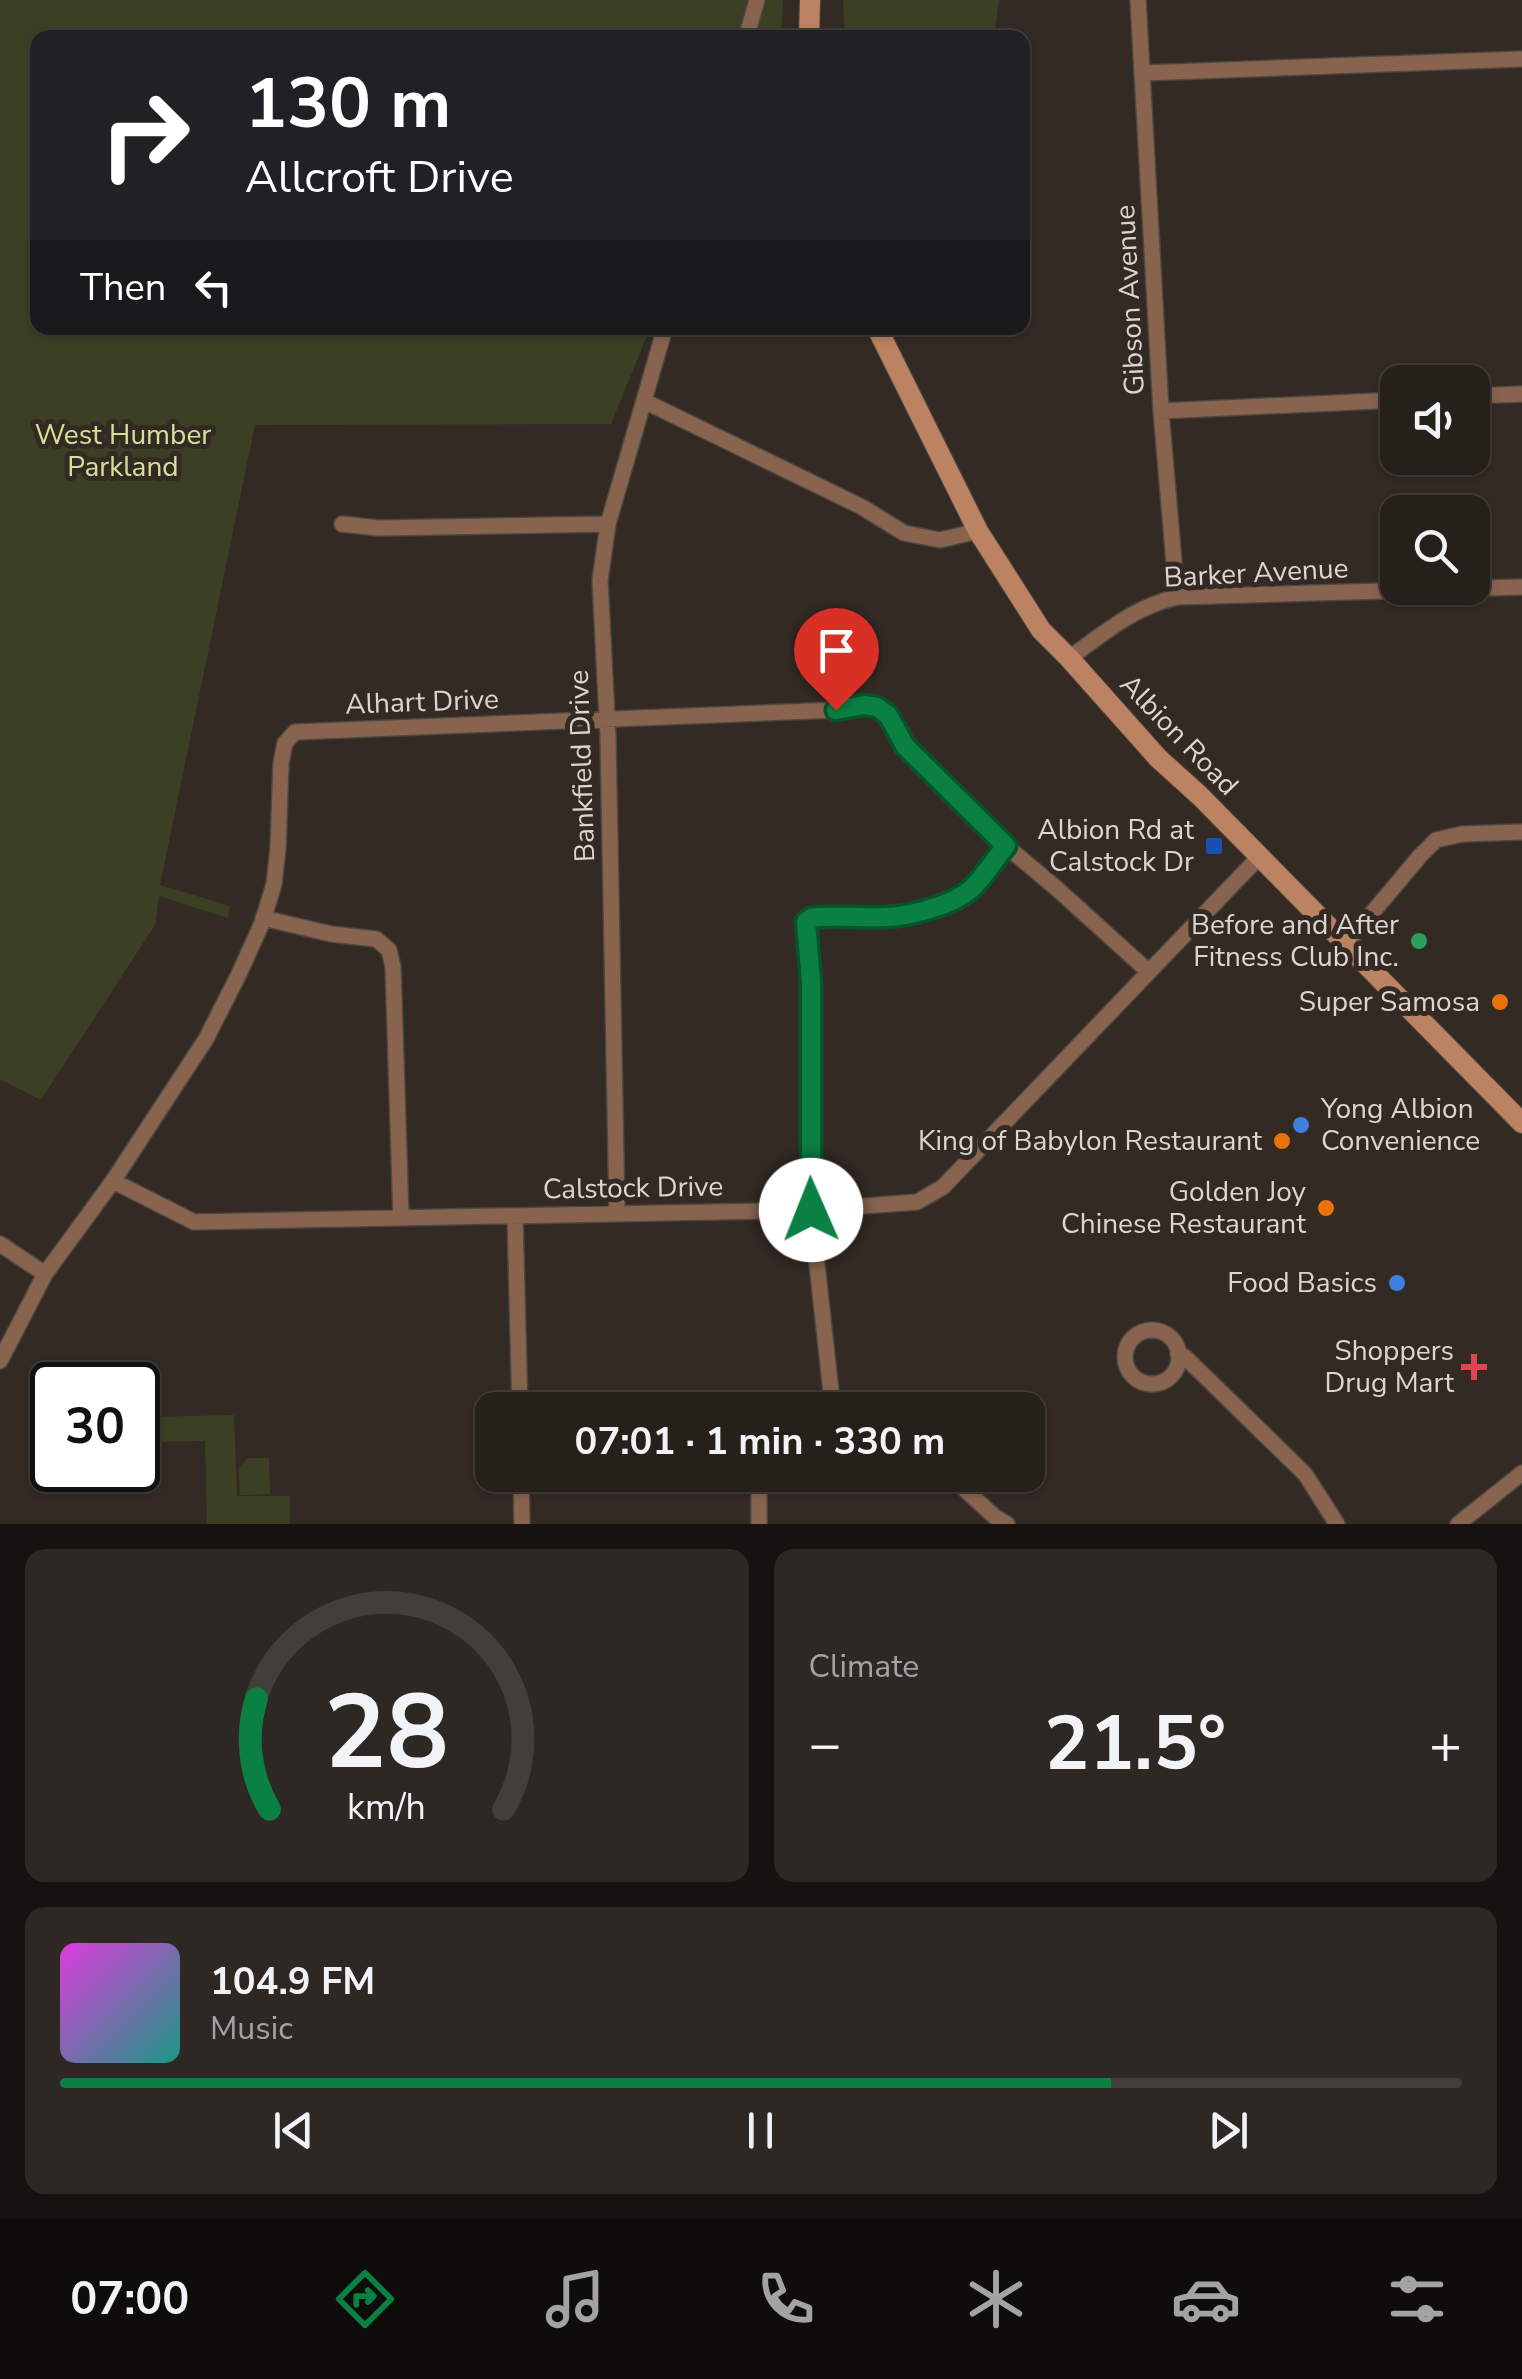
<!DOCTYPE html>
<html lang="en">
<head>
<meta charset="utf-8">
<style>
  body { margin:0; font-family:"Nunito Sans",sans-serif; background:#2e2824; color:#f1f3f6; height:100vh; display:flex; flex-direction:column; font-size:38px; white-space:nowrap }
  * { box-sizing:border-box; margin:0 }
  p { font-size:32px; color:#a4a3a3 }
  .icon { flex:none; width:55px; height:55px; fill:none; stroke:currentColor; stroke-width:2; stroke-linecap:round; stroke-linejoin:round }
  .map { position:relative; height:1524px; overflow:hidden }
  .details { display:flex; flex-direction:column; gap:25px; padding:25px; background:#15120f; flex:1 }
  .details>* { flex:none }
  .top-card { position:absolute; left:30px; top:30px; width:1000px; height:305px; border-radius:20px; box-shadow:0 2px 8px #0004,0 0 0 2px #423e3a; background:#202124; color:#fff; overflow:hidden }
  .tools { position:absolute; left:1380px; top:365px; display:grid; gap:20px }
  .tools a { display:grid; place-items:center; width:110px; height:110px; border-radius:20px; background:#26201b; box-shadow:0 2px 8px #0004,0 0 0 2px #423e3a; font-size:50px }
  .speed { position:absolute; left:30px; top:1362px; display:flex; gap:20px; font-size:50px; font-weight:700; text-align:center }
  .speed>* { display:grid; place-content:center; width:130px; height:130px; border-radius:50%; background:#26201b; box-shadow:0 2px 8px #0004,0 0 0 2px #423e3a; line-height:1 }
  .speed .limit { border:5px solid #111; border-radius:15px; background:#fff; color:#111 }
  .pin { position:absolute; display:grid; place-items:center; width:85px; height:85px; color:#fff; margin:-102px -42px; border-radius:50% 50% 50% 0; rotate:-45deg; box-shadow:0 0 10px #0007 }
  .pin .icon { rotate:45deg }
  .me { position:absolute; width:110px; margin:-55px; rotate:359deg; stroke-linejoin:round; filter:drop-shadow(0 0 8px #0008) }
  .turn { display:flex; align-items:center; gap:35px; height:210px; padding:0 50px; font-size:45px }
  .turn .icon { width:130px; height:130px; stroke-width:2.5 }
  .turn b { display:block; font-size:70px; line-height:85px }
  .then { display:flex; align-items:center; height:95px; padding:0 50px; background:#0003; gap:20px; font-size:38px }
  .big { font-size:75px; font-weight:700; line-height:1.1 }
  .details .card { flex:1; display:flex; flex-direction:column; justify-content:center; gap:15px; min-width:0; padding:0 35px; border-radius:20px; background:#2e2824 }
  .details .dial { align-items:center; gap:0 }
  .dial svg { height:260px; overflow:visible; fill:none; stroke:#423e3a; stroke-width:7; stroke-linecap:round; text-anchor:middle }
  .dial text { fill:#f1f3f6; stroke:none }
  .song { display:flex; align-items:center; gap:30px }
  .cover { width:120px; height:120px; border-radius:15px; background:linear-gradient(135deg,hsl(300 70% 55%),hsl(170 70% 35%)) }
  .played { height:10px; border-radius:5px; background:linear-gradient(90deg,#0b8043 75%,#423e3a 75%) }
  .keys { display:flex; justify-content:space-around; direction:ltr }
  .heat { display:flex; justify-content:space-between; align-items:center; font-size:55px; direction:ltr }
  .details .tiles { flex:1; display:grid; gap:25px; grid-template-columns:1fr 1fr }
  .card:last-child { grid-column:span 2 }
  .trip { position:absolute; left:475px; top:1392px; width:570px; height:100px; border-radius:20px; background:#26201b; box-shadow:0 2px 8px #0004,0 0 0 2px #423e3a; font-weight:700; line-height:100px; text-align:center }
  .dock { display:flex; height:160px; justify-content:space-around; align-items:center; background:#0f0d0b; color:#a4a3a3 }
  .dock .icon { width:70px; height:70px }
  .dock .selected { color:#0b8043 }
  .dock b { font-size:45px; color:#f1f3f6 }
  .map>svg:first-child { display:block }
</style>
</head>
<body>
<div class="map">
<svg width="1522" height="1524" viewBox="0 0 1522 1524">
  <rect width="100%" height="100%" fill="#332a24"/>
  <path fill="#3b4025" d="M 0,0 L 783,0 L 781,37 L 38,38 L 38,328 L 650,328 L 611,424 L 255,425 L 160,885 L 230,906 L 228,918 L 159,896 L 155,925 L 41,1100 L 0,1079 Z
    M 843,0 L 999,0 L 994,38 L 845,37 Z
    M 234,1415 L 237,1496 L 290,1496 L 290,1524 L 207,1524 L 205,1441 L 148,1442 L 147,1417 Z
    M 248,1458 L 269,1458 L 270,1494 L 240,1495 L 239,1467 Z"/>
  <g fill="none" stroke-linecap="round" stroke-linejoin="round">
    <g stroke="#4e4640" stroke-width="18">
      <path id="street" d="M 1138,0 L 1161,411 L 1177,597
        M 746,38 L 757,0
        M 1143,73 L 1522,59
        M 1472,396 L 1522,394
        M 644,401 L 862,507 L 904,533 L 940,540 L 978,531
        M 1161,411 L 1398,400
        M 342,524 L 378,528 L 608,524
        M 1069,658 C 1106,632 1132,608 1177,597 L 1522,587
        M 263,918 L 331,934 L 376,939 L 389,950 L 393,967 L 401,1217
        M 1346,944 L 1420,856 L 1436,840 L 1462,834 L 1522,832
        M 113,1181 L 194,1222 L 811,1210 L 917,1202 L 943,1187 L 1259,857
        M 617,1212 L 608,737 L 600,580 L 608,524 L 665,328
        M 515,1217 L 520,1410
        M 0,1244 L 45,1274
        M1125 1357a27 27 0 1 1 54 0a27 27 0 1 1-54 0Z
        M 1178,1354 L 1185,1357 L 1305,1474 L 1337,1524
        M 0,1361 L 45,1274 L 113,1181 L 206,1039 L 239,974 L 262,923 L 274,884 L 278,848 L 281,763 L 285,743 L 295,732 L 836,710 L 864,705 L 877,707 L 889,715 L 905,746 L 1006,846 L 1055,887 L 1149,972
        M 833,1410 L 811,1210 L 810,951 L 805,926 L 811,918 L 820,917 L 889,919 L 912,915 L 937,907 L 957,899 L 972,888 L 1006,846
        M 521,1475 L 522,1524
        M 759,1475 L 759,1524
        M 949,1475 L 995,1517 L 1007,1524
        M 1458,1524 L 1522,1473"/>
    </g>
    <g stroke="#4e4640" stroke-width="22">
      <path id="secondary" d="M 809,38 L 810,0
        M 877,328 L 978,531 L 1041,630 L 1069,658 L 1158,758 L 1200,796 L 1522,1123"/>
    </g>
    <use href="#street" stroke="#88644f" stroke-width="15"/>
    <use href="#secondary" stroke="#bb8362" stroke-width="20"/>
  </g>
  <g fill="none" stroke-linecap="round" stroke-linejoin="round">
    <g stroke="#07532c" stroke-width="25">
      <path id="route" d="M 811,1210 L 811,982 L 806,922 L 811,918 L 820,917 C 866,915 890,923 936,907 C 949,903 961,898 971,889 C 984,877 994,860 1006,846 L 905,746 L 888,715 L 877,707 L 864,705 L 836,710"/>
    </g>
    <use href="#route" stroke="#0b8043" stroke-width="18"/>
  </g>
  <rect fill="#1a4fb4" stroke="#332a24" stroke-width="4" x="1204" y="836" width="20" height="20" rx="5"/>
  <circle fill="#2e9e5b" stroke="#332a24" stroke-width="4" cx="1419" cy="941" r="10"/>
  <g fill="#e8710a" stroke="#332a24" stroke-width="4">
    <circle cx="1500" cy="1002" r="10"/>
    <circle cx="1282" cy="1141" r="10"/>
    <circle cx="1326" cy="1208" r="10"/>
  </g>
  <g fill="#3f7fe0" stroke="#332a24" stroke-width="4">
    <circle cx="1301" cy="1125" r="10"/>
    <circle cx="1397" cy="1283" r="10"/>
  </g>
  <path fill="#e0444e" stroke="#332a24" stroke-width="4" d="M1469 1352h10v10h10v10h-10v10h-10v-10h-10v-10h10z"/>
  <g text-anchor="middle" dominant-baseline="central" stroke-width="10" stroke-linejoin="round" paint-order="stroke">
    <g font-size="28" fill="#dcd6d2" stroke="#332a24">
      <text transform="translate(1130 300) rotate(-93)">Gibson Avenue</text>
      <text transform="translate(1256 573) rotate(-3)">Barker Avenue</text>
      <text transform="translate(422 702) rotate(-2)">Alhart Drive</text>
      <text transform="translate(1179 735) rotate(46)">Albion Road</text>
      <text transform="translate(582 766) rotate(-92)">Bankfield Drive</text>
      <text transform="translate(633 1188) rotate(-1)">Calstock Drive</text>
    </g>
    <g font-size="28" fill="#d2e098" stroke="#332a24">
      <text x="123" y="435">West Humber<tspan x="123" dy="32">Parkland</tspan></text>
    </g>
    <g font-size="28" fill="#dcd6d2" stroke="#332a24" text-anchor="end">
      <text x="1194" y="830">Albion Rd at<tspan x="1194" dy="32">Calstock Dr</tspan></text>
      <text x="1399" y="925">Before and After<tspan x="1399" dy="32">Fitness Club Inc.</tspan></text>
      <text x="1480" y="1002">Super Samosa</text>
      <text x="1321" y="1109" text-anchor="start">Yong Albion<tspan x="1321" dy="32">Convenience</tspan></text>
      <text x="1262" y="1141">King of Babylon Restaurant</text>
      <text x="1306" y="1192">Golden Joy<tspan x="1306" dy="32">Chinese Restaurant</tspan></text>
      <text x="1377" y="1283">Food Basics</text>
      <text x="1454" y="1351">Shoppers<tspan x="1454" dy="32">Drug Mart</tspan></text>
    </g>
  </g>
</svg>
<div class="tools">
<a><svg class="icon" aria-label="sound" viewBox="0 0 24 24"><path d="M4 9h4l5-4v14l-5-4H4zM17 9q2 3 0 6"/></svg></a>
<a><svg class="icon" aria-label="search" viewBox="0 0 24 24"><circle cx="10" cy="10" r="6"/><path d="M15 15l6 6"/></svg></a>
</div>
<div class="speed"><div class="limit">30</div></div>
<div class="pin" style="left:836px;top:710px;background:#d93025"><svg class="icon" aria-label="arrive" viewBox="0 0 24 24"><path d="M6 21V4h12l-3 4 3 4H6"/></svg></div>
<svg class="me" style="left:811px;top:1210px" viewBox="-20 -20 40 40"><circle r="19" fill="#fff"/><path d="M0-13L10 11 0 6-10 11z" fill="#0b8043"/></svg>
<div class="trip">07:01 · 1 min · 330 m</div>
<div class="top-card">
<div class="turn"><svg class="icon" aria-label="right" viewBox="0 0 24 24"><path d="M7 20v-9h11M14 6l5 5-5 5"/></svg><div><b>130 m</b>Allcroft Drive</div></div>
<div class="then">Then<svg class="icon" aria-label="left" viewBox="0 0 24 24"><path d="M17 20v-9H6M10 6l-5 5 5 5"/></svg></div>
</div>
</div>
<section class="details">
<div class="tiles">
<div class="card dial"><svg viewBox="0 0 100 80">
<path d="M14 69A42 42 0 1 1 86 69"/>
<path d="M14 69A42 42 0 0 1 10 35" stroke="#0b8043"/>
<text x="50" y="56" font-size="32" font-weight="700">28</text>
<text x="50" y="72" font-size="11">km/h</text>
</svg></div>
<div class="card"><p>Climate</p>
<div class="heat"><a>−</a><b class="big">21.5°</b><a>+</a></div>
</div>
<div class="card">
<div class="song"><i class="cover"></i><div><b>104.9 FM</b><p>Music</p></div></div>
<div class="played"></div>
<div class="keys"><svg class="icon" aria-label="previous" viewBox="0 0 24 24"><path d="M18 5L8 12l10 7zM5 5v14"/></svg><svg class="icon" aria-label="pause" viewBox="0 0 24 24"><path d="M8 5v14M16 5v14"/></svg><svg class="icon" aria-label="next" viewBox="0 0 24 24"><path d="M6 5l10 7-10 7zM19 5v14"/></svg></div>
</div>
</div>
</section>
<nav class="dock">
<b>07:00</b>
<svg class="icon selected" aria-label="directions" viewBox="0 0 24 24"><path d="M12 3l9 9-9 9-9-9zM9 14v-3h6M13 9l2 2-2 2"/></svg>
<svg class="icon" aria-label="music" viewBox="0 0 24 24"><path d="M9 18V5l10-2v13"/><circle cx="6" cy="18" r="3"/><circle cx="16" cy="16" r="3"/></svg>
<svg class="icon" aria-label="phone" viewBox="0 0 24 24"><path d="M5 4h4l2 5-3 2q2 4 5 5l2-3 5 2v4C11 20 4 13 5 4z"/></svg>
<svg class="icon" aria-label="climate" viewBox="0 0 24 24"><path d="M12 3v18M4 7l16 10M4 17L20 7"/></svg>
<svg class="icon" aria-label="car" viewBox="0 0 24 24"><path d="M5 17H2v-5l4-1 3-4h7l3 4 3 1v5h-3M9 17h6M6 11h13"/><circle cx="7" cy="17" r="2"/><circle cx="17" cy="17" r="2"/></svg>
<svg class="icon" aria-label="filters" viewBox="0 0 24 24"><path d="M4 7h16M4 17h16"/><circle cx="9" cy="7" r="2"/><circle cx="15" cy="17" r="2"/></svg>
</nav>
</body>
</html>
